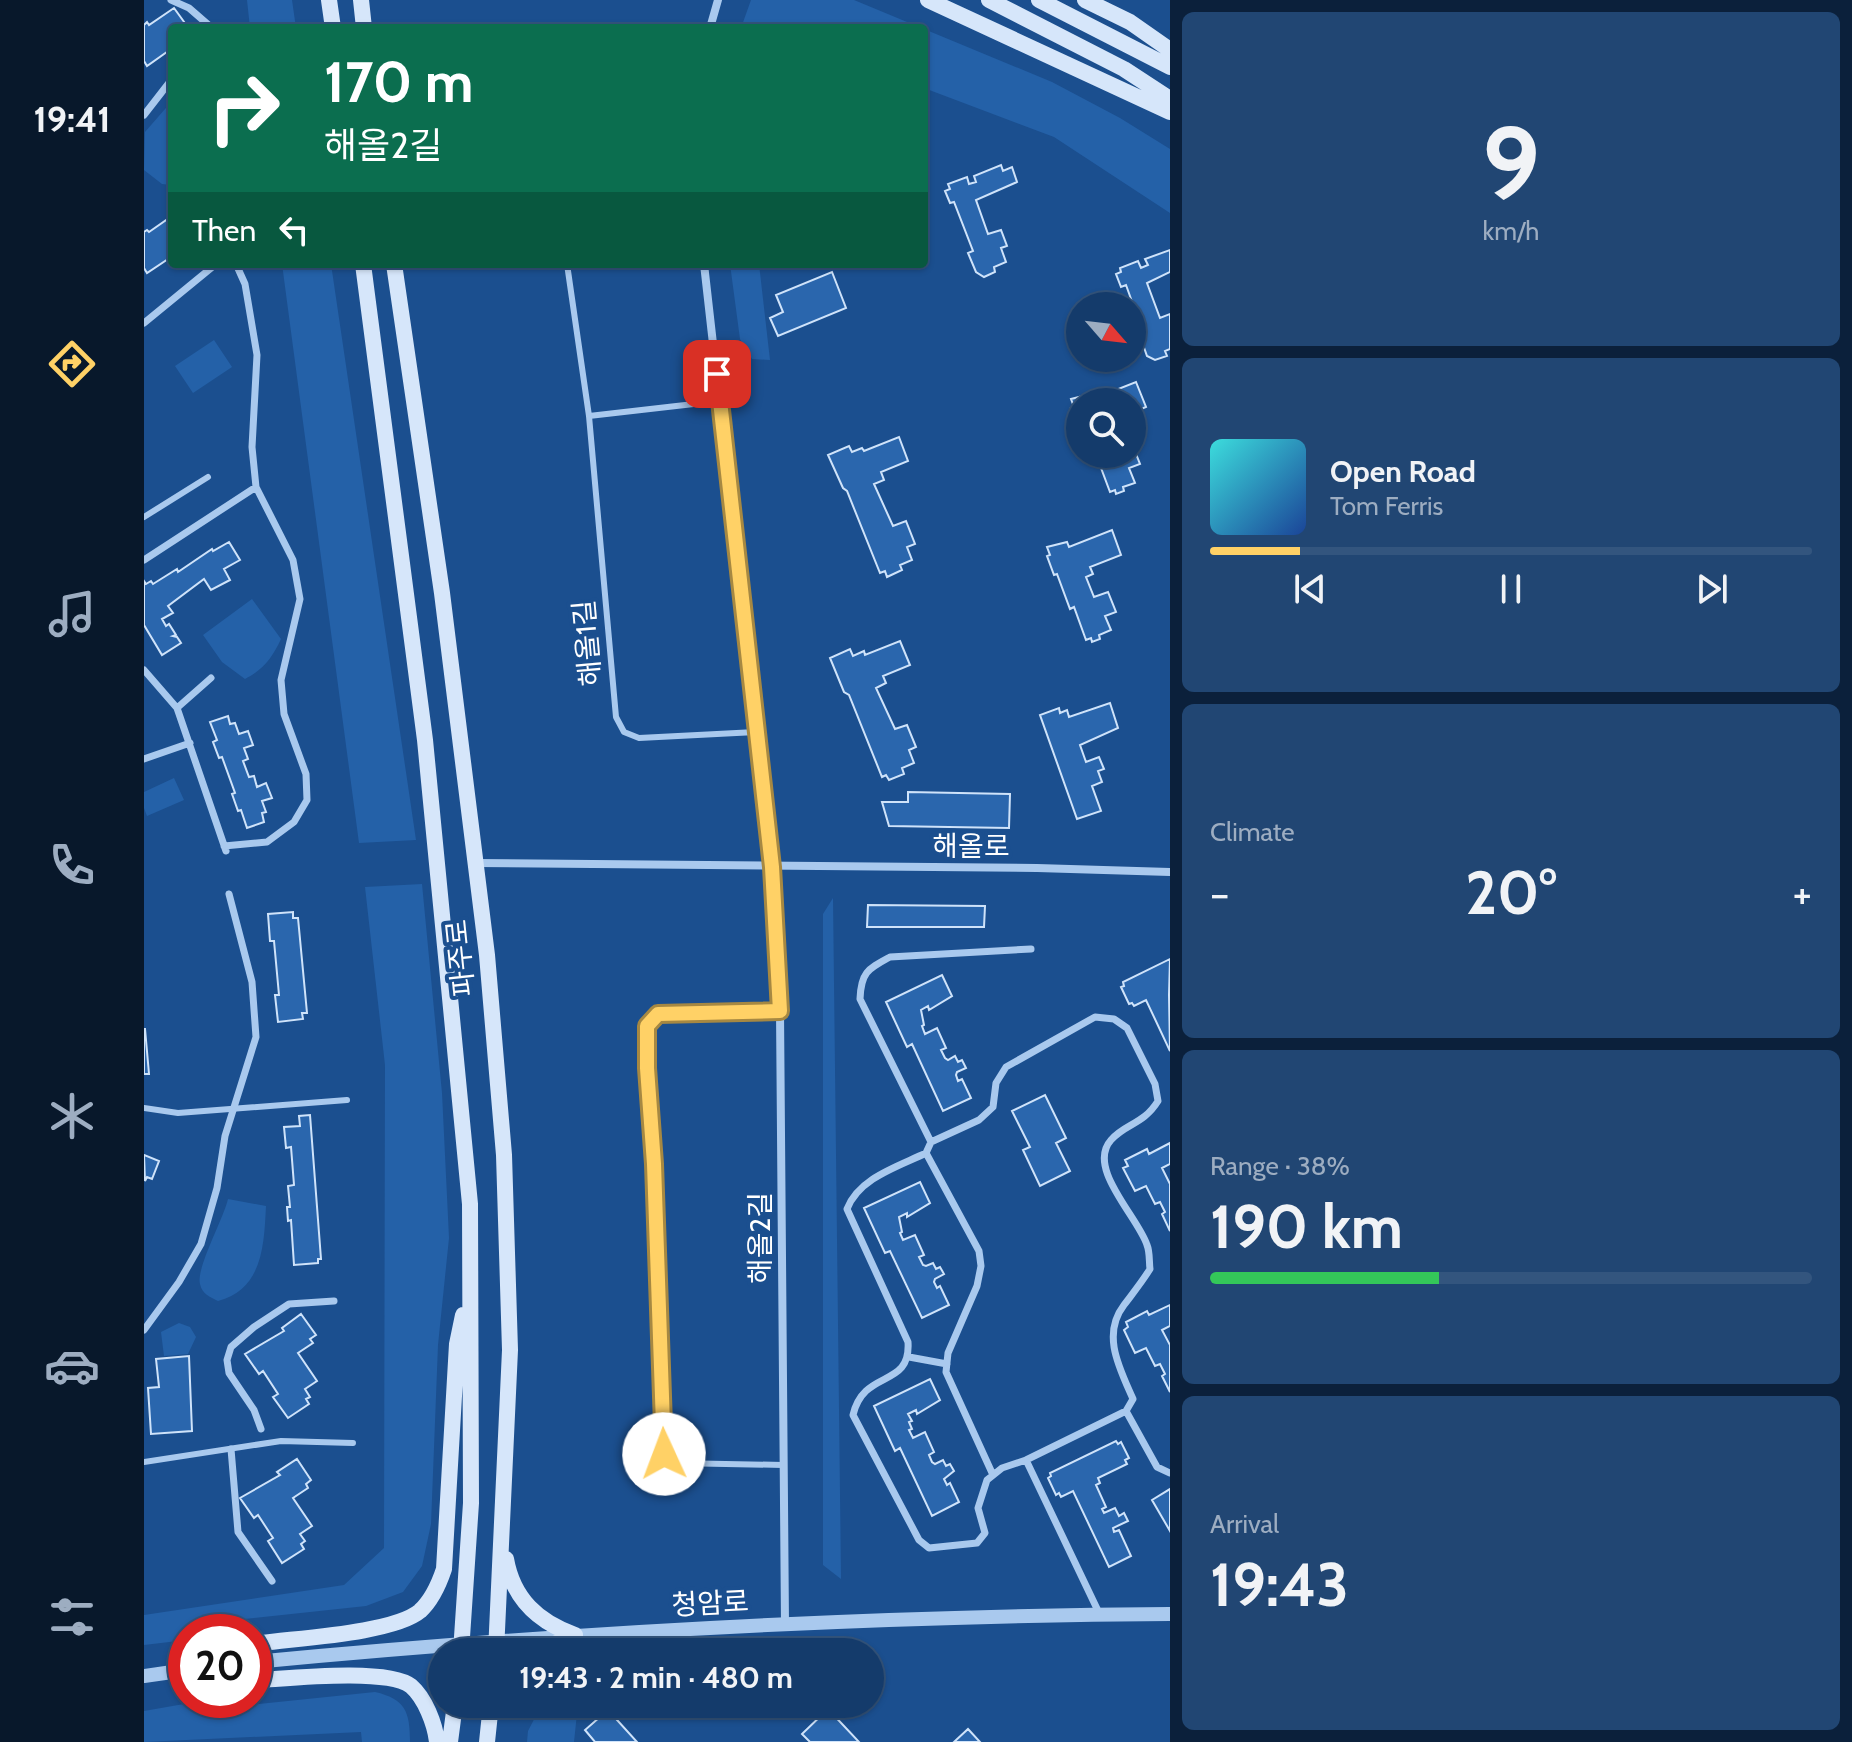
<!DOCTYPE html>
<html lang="en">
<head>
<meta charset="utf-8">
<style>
  body { margin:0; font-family:Cabin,"Noto Sans KR",sans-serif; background:#214673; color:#f1f3f6; height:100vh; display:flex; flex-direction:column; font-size:30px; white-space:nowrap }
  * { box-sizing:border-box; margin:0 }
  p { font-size:26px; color:#9dadc1 }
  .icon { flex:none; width:44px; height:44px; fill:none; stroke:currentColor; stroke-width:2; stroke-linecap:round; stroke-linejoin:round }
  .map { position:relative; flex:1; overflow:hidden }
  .details { display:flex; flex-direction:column; gap:12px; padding:12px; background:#0b203b; width:682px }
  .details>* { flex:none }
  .top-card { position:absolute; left:24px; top:24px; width:760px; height:244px; border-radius:8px; box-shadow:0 2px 6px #0004,0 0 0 2px #33557e; background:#0b6e4f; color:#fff; overflow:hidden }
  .needle { width:52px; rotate:118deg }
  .controls { position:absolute; left:922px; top:292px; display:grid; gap:16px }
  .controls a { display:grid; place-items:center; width:80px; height:80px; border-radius:50%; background:#143b6b; box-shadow:0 2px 6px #0004,0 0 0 2px #33557e; font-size:40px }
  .speed { position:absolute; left:24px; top:1614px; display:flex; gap:16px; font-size:40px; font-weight:700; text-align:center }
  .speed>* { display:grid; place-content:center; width:104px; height:104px; border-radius:50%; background:#143b6b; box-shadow:0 2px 6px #0004,0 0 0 2px #33557e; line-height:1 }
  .speed .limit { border:12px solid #d22; background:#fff; color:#111 }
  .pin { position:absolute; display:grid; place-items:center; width:68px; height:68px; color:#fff; margin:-34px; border-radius:16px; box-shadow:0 4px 12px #0006 }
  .me { position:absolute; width:88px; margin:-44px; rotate:358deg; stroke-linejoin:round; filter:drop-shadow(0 0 6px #0008) }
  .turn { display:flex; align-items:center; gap:28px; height:168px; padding:0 24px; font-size:36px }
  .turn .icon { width:104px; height:104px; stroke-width:2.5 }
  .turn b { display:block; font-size:56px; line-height:68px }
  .then { display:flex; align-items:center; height:76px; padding:0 24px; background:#0003; gap:16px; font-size:30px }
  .big { font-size:60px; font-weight:800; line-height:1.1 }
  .details .tile { flex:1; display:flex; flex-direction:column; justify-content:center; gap:12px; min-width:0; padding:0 28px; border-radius:12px; background:#214673 }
  .details .dial { align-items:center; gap:0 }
  .dial b { font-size:104px; line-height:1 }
  .song { display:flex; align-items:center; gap:24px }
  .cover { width:96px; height:96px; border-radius:12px; background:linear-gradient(135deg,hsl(180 70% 55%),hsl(220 70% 35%)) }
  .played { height:8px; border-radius:4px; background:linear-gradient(90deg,#ffd166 15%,#33557e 15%) }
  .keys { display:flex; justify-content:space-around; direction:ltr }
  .heat { display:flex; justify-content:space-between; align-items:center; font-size:44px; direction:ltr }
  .charge { height:12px; border-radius:6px; background:linear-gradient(90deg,#34c759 38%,#33557e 0) }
  .trip { position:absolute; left:284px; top:1638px; width:456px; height:80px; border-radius:40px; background:#143b6b; box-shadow:0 2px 6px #0004,0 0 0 2px #33557e; font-weight:800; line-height:80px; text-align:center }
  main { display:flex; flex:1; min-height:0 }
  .menu { display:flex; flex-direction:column; width:144px; justify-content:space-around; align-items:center; background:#08182b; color:#9dadc1 }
  .menu .icon { width:56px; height:56px }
  .menu .current { color:#ffd166 }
  .menu b { font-size:36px; color:#f1f3f6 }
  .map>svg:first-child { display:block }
</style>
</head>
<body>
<main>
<nav class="menu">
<b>19:41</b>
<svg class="icon current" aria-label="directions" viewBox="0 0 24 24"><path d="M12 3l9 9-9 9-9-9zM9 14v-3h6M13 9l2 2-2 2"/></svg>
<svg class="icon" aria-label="music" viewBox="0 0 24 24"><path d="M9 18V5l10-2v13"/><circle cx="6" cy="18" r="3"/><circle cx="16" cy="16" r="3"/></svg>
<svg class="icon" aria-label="phone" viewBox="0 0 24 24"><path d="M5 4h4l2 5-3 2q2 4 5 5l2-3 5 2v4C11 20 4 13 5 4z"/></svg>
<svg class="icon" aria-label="climate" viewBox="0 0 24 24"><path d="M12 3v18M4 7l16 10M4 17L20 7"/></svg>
<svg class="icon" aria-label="car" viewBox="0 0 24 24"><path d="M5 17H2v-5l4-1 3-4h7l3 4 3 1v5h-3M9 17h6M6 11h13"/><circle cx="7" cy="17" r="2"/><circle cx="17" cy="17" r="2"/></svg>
<svg class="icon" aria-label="filters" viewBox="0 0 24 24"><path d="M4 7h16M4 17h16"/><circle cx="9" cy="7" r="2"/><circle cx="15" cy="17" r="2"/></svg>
</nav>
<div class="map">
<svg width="1026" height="1742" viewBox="0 0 1026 1742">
  <rect width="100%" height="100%" fill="#1b4f8f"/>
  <path fill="#2461a8" d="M 103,0 L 148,0 L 152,28 L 106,28 Z
    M 607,0 L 710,0 L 908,82 L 976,118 L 1026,149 L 1026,213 L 910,137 L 780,88 L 780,28 L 597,28 Z
    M 28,101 L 28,185 L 18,184 L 0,170 L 1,132 Z
    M 138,264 L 187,264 L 272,840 L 215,843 Z
    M 586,264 L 615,264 L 626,360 L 608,359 L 596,339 Z
    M 70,340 L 88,367 L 49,393 L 31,366 Z
    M 108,599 L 137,639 C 128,658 120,669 101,679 L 78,662 L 59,635 Z
    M 30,778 L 40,800 L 3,816 L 0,808 L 0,792 Z
    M 278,884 L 298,1093 L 305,1238 L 294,1345 L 287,1524 L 278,1566 L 259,1592 L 222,1606 L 101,1619 L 72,1632 L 42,1632 L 42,1640 L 0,1645 L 0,1615 L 200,1585 L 240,1548 L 241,1065 L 221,887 Z
    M 689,898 L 697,1579 L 679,1565 L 679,914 Z
    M 84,1199 L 122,1206 C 120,1245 119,1289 74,1301 C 66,1297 58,1294 56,1284 C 52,1268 79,1220 84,1199 Z
    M 35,1323 L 46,1327 L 52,1337 L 44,1354 L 20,1356 L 17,1332 Z
    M 231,1692 C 261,1699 266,1711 266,1742 L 218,1742 L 217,1732 L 0,1742 L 0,1711 L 57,1701 L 96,1706 Z
    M 398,1704 L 434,1704 L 430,1742 L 383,1742 L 384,1731 Z"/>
  <path fill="#2a66ad" stroke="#cfe3fa" stroke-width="2" d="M 30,8 L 43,26 L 28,28 L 28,42 L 24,45 L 27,49 L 3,66 L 0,61 L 0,25 L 3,22 L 5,25 Z
    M 857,165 L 859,171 L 868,167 L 873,182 L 832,200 L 844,234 L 857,230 L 863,246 L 857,248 L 862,262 L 850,267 L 851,272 L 840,277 L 832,272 L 824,253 L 829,251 L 810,202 L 806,203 L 801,191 L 806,189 L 804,184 L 823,177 L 825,184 L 832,182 L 830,176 Z
    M 28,216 L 28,250 L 24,253 L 27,257 L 3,273 L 0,268 L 0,232 L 3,230 L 5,232 Z
    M 1026,250 L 1026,272 L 1003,283 L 1016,318 L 1026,314 L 1026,349 L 1021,351 L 1023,356 L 1011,360 L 1003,356 L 996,336 L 1000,335 L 982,285 L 977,287 L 972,274 L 977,272 L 976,268 L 994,261 L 997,268 L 1004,265 L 1001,259 Z
    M 688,272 L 702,308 L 634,336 L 626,318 L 639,312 L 632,295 Z
    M 992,382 L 1002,407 L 988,413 L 988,402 L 936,402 L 936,426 L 934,427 L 927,408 L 930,407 L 927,399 L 947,394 L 949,399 Z
    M 755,437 L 764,461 L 737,472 L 740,480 L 730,484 L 749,526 L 762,521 L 771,544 L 763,547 L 768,560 L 756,565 L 758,570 L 743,577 L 741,571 L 736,573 L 703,491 L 699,488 L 684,455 L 705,446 L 708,452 L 718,448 L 720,451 Z
    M 988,444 L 996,464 L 985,468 L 991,483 L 979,487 L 980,491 L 972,494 L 971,490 L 966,492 L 954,460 L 950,461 L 947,454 L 988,454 Z
    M 968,530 L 977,555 L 946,567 L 949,574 L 942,577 L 950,597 L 964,592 L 972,612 L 961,616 L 967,630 L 955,635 L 956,639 L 948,642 L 947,638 L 942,640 L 930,607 L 926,609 L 913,574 L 910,575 L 903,556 L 906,555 L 903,547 L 923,542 L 925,547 Z
    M 85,542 L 96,560 L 80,569 L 86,580 L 67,590 L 60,579 L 24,606 L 29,613 L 18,619 L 22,626 L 25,624 L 32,635 L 29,636 L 33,637 L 37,643 L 18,655 L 0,625 L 0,581 L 2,584 L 7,581 L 9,584 L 33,569 L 34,572 L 68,549 L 69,551 Z
    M 756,641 L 766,665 L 739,676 L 742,683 L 732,688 L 751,729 L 763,725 L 772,747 L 765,750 L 770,763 L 758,768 L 760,774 L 745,780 L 742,775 L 738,777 L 705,695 L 700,692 L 686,658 L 706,649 L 709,656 L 720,651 L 721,655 Z
    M 966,703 L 974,728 L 936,745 L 942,762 L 955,757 L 960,769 L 954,771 L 958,782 L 948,786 L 957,811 L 933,819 L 896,715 L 915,708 L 916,713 L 923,710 L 925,717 Z
    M 84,716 L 86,724 L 91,723 L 95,734 L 104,731 L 109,745 L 100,748 L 104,759 L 99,761 L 105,777 L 110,776 L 113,787 L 122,783 L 128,798 L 118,801 L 122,812 L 118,813 L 120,822 L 103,828 L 97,810 L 94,811 L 88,794 L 91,793 L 78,757 L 75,758 L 69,742 L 73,740 L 66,722 Z
    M 764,792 L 866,794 L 865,828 L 745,826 L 738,802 L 764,802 Z
    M 724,905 L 841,906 L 840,927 L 723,927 Z
    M 149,912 L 149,918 L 154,918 L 163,1013 L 158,1013 L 159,1019 L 134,1022 L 131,995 L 135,995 L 130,941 L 126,941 L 124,914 Z
    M 1026,959 L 1025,995 L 1026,1051 L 1002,1000 L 990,1006 L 988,1003 L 985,1004 L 977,987 L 980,986 L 979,982 Z
    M 798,975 L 808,996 L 785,1010 L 784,1006 L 777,1010 L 780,1025 L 778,1026 L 781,1034 L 793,1028 L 802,1048 L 797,1050 L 801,1058 L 804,1060 L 811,1056 L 814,1062 L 818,1060 L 822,1068 L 813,1072 L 812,1075 L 814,1081 L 818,1079 L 827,1098 L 799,1111 L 768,1044 L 763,1047 L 742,1002 Z
    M 0,1029 L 1,1029 L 5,1074 L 0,1074 Z
    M 901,1095 L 922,1138 L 912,1143 L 926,1171 L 896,1186 L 879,1150 L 886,1147 L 868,1111 Z
    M 166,1115 L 177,1259 L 174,1259 L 174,1263 L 150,1265 L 147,1220 L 144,1221 L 143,1207 L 146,1207 L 144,1186 L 150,1185 L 147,1147 L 142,1148 L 140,1127 L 156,1126 L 155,1116 Z
    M 1026,1143 L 1026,1164 L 1018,1168 L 1026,1184 L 1026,1231 L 1018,1214 L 1021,1212 L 1016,1202 L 1011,1204 L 1002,1186 L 991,1191 L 979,1168 L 984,1166 L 981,1160 L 1003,1149 L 1005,1154 Z
    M 0,1155 L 15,1161 L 8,1179 L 3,1177 L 1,1181 Z
    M 776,1182 L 786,1203 L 763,1217 L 763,1213 L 755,1217 L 758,1232 L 756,1233 L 759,1240 L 771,1235 L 780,1255 L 775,1257 L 779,1265 L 782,1266 L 789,1263 L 792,1269 L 796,1267 L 800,1274 L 791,1279 L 790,1282 L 793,1288 L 796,1286 L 805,1305 L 778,1318 L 746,1251 L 741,1253 L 720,1208 Z
    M 1026,1305 L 1026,1326 L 1018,1330 L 1026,1345 L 1026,1392 L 1018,1376 L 1021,1374 L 1016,1364 L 1011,1366 L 1002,1348 L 991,1353 L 980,1330 L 984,1327 L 982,1322 L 1003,1311 L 1005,1315 Z
    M 157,1314 L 172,1335 L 166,1339 L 169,1343 L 154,1353 L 173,1381 L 161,1389 L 166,1397 L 162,1399 L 165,1404 L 144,1418 L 129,1397 L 134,1394 L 119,1371 L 115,1374 L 101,1354 L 140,1331 L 138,1328 Z
    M 45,1356 L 48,1431 L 7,1434 L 4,1388 L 15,1387 L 12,1359 Z
    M 786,1379 L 796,1400 L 773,1414 L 772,1410 L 764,1414 L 768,1421 L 765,1422 L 768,1429 L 765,1430 L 769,1438 L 781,1432 L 790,1452 L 785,1455 L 788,1462 L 791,1464 L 799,1460 L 802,1466 L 806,1464 L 810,1471 L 800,1479 L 803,1485 L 806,1483 L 815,1502 L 788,1516 L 756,1448 L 751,1451 L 730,1406 Z
    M 972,1441 L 974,1444 L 977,1442 L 985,1458 L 981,1460 L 983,1464 L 954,1478 L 956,1483 L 952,1485 L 962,1507 L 958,1509 L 960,1513 L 971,1508 L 975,1516 L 980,1513 L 984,1521 L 969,1528 L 970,1532 L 975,1530 L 987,1556 L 965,1567 L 929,1491 L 917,1497 L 915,1493 L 912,1495 L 904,1478 L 907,1476 L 906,1473 Z
    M 153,1459 L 167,1480 L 162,1484 L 164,1488 L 149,1498 L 168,1526 L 156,1534 L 161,1541 L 157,1544 L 160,1549 L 138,1563 L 124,1541 L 129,1538 L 114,1515 L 110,1518 L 96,1498 L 136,1475 L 133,1472 Z
    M 1026,1489 L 1026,1531 L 1008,1500 Z
    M 684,1709 L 715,1742 L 666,1742 L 658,1734 Z
    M 464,1710 L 493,1742 L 451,1742 L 441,1730 Z
    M 824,1729 L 836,1742 L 810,1742 Z"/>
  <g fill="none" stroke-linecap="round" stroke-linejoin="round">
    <path stroke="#a9c9ee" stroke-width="6" d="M 423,264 L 445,416 L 472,717 L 480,732 L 495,738 L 612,732
      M 445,416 L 576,401
      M 0,517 L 64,477
      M 636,1011 L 514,1014 L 503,1026 L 503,1068 L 510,1164 L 520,1454 L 530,1463 L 639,1465
      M 0,1108 L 34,1113 L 203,1100
      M 0,1462 L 137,1441 L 209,1443"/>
    <path stroke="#a9c9ee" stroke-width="7" d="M 27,0 L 45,8 L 68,28
      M 0,115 L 28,79
      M 0,323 L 72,264
      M 0,560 L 112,487
      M 0,670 L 33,708 L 82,851
      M 33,708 L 67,678
      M 0,759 L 46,743
      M 80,846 L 123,842 L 150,822 L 163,800 L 162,774 L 140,714 L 137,680 L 156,599 L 149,560 L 112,487 L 108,447 L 113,355 L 101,284 L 92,264
      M 787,1142 L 835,1120 L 849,1107 L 852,1083 L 862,1067 L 951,1017 L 970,1019 L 983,1028 L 1011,1084 L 1014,1101 C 999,1125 982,1123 967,1140 C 942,1168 994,1217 1003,1245 C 1006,1252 1005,1262 1006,1269 C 998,1282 989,1293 980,1305 C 957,1335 976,1369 989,1399 L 982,1411 L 882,1460 L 858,1468 L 843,1480 L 834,1508 L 841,1533 L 833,1543 L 785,1548 L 775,1540 L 709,1415 C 720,1368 767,1389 764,1342 L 703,1209 C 715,1178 753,1167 782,1153 L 787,1142 L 716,999 C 717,972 724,969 746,957 L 887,949
      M 782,1153 L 835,1251 L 837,1266 L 833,1286 L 804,1353 L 802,1372 L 849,1475
      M 0,1330 L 35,1282 L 57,1244 L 73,1188 L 81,1136 L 112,1037 L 108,982 L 85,894
      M 765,1357 L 803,1364
      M 982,1411 L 1013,1467 L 1026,1473
      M 117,1429 L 110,1410 L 85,1373 L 83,1360 L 87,1347 L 110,1327 L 145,1304 L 190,1301
      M 87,1449 L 94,1532 L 128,1581
      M 882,1460 L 956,1615"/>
    <path stroke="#a9c9ee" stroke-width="8" d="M 566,28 L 574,0
      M 560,264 L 628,867 L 636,1011 L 641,1625
      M 332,863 L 893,868 L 1026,872"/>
    <path stroke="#a9c9ee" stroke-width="14" d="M 110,1662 C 414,1633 720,1616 1026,1614
      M 0,1676 L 42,1670"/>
    <path stroke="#d6e6fa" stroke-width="16" d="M 185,0 L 189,28
      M 217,0 L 220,28
      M 784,0 L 1026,112
      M 845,0 L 980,69 L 1026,99
      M 895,0 L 1026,67
      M 941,0 L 986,22 L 1026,50
      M 219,264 L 281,740 L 326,1204 L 327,1503 L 317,1652
      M 250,264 L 298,593 L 343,955 L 360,1155 L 366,1350 L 352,1652
      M 362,1559 C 369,1599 394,1622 431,1635
      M 110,1647 L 118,1643 C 154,1638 250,1633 276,1611 C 288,1600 295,1584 300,1569 L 313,1344 L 319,1315
      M 391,1652 L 431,1635
      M 110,1678 L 116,1680 C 148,1678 244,1668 267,1686 C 281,1698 291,1724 293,1742
      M 306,1742 L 311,1704
      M 343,1742 L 347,1704"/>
  </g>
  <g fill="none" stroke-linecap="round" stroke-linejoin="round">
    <g stroke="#a68842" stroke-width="20">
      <path id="route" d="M 520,1454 L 510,1164 L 503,1068 L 503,1026 L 514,1014 L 636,1011 L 628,867 L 573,374"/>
    </g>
    <use href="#route" stroke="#ffd166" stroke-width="14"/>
  </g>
  <g text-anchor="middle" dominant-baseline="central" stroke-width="8" stroke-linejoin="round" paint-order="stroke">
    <g font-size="28" fill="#fff" stroke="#1b4f8f">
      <text transform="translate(443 643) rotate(-95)">해올1길</text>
      <text x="827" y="846">해올로</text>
      <text transform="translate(316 958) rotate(-96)">파주로</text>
      <text transform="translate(616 1238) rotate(-90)">해올2길</text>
      <text transform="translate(566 1603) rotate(-3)">청암로</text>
    </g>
  </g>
</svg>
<div class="controls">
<a><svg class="needle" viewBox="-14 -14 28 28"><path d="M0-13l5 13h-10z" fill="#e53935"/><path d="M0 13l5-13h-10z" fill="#9dadc1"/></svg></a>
<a><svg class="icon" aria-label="search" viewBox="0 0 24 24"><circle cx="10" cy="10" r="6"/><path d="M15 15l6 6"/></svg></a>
</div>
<div class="speed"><div class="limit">20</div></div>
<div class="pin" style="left:573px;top:374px;background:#d93025"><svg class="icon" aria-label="arrive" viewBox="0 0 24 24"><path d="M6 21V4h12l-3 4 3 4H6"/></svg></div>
<svg class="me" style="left:520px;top:1454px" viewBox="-20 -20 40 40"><circle r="19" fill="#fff"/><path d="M0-13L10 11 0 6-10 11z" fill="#ffd166"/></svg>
<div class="trip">19:43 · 2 min · 480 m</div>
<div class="top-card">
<div class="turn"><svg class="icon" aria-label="right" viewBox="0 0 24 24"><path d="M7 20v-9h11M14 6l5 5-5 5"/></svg><div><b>170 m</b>해올2길</div></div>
<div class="then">Then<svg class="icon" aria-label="left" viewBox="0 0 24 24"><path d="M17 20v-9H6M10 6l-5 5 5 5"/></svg></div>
</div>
</div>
<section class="details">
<div class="tile dial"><b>9</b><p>km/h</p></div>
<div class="tile">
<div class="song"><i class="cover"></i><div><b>Open Road</b><p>Tom Ferris</p></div></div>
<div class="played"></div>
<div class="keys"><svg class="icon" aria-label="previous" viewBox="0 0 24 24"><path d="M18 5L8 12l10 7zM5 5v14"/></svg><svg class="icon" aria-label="pause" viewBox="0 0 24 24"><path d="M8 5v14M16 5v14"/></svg><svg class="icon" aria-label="next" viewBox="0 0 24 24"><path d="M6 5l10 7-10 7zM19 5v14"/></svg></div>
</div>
<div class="tile"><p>Climate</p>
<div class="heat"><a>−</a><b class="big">20°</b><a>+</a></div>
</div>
<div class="tile"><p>Range · 38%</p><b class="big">190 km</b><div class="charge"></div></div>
<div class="tile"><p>Arrival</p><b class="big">19:43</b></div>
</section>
</main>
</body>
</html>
